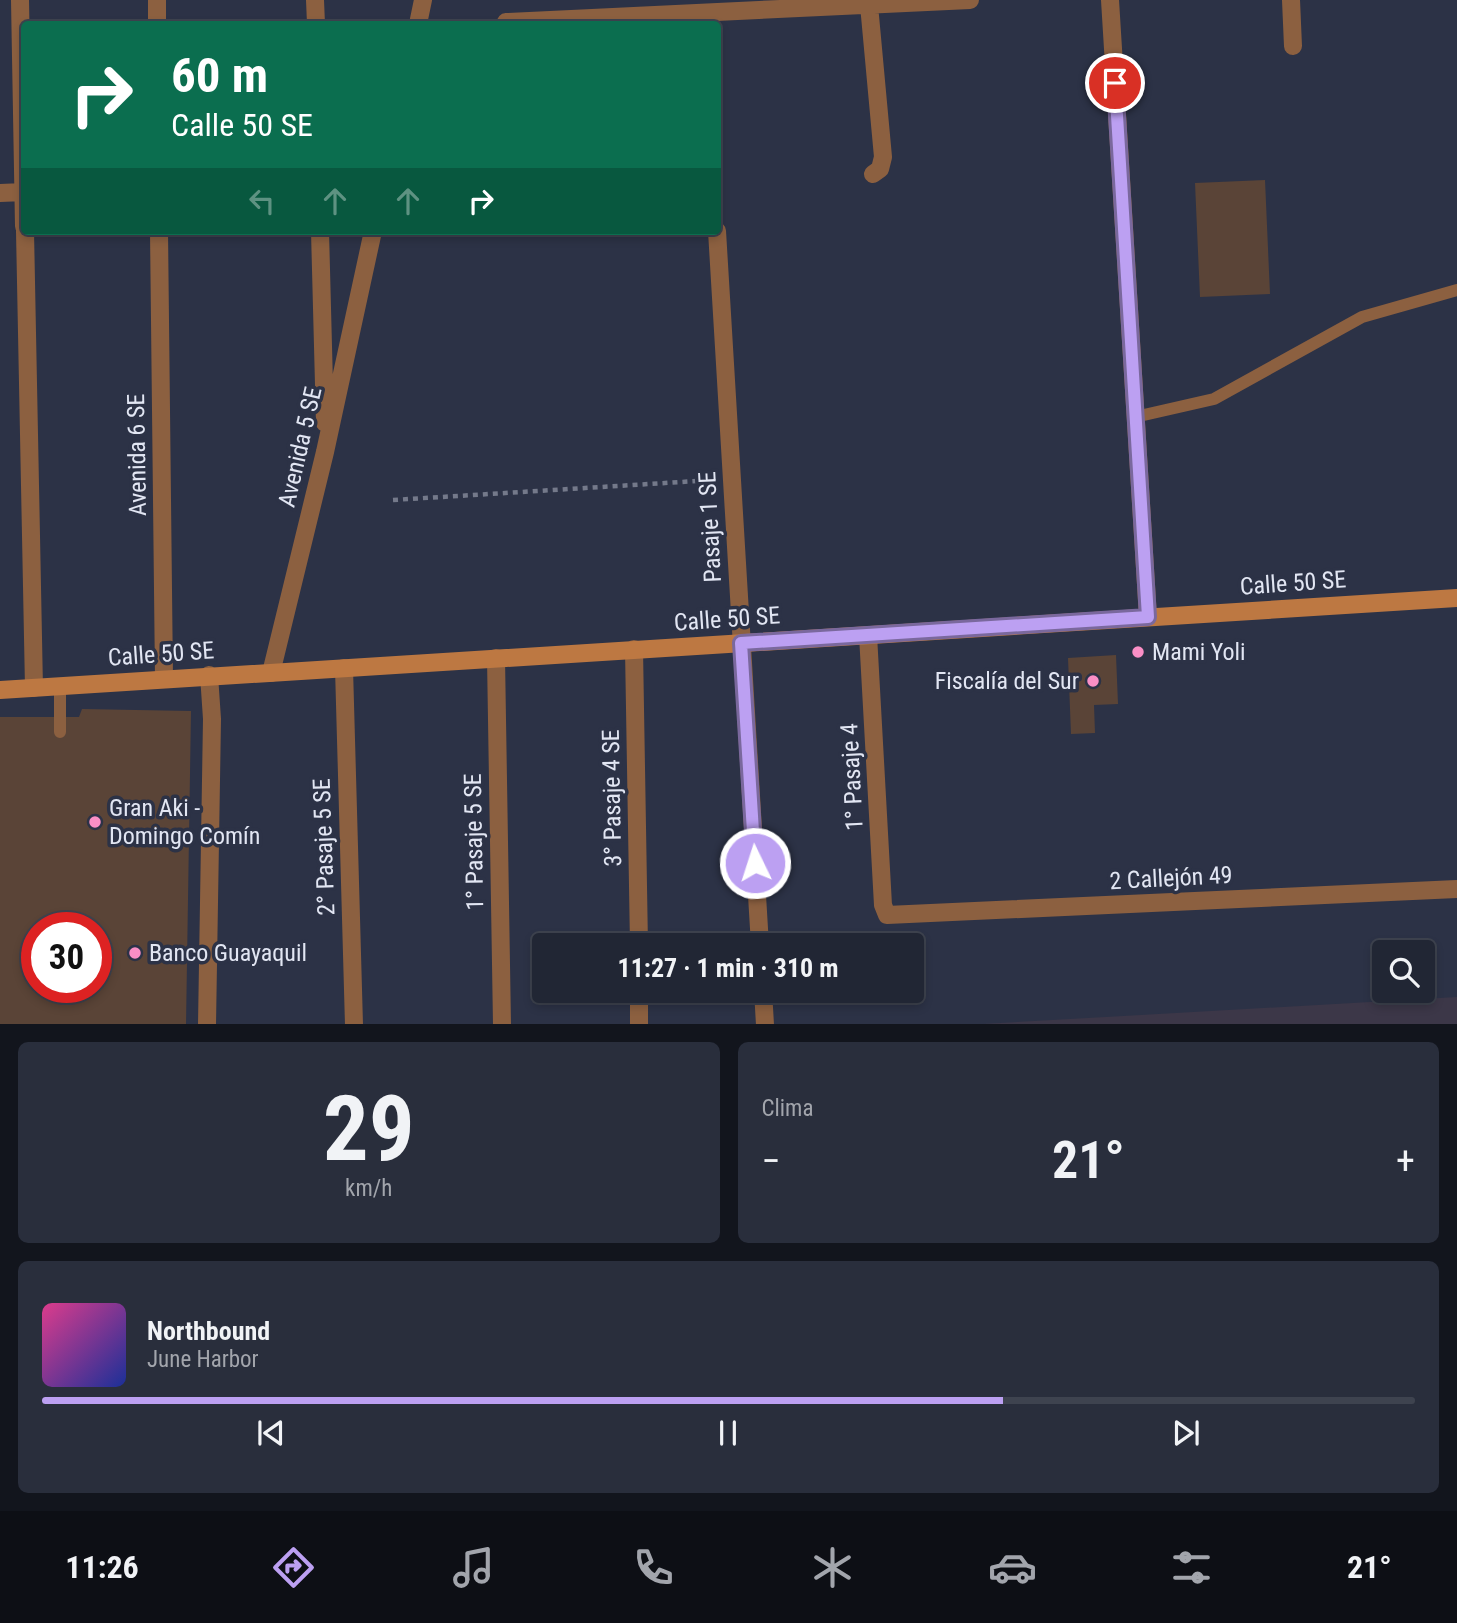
<!DOCTYPE html>
<html lang="es">
<head>
<meta charset="utf-8">
<style>
  body { margin:0; font-family:"Roboto Condensed",sans-serif; background:#292e3c; color:#f1f3f6; height:100vh; display:flex; flex-direction:column; font-size:26px; white-space:nowrap }
  * { box-sizing:border-box; margin:0 }
  p { font-size:23px; color:#a2a5ac }
  .icon { flex:none; width:38px; height:38px; fill:none; stroke:currentColor; stroke-width:2; stroke-linecap:round; stroke-linejoin:round }
  .map { position:relative; height:1024px; overflow:hidden }
  .drawer { display:flex; flex-direction:column; gap:18px; padding:18px; background:#12151d; flex:1 }
  .drawer>* { flex:none }
  .top-card { position:absolute; left:21px; top:21px; width:700px; height:214px; border-radius:7px; box-shadow:0 4px 10px #0003,0 0 0 2px #3e434f; background:#0b6e4f; color:#fff; overflow:hidden }
  .tools { position:absolute; left:1372px; top:940px; display:grid; gap:14px }
  .tools a { display:grid; place-items:center; width:63px; height:63px; border-radius:7px; background:#212634; box-shadow:0 4px 10px #0003,0 0 0 2px #3e434f; font-size:35px }
  .speed { position:absolute; left:21px; top:912px; display:flex; gap:14px; font-size:35px; font-weight:700; text-align:center }
  .speed>* { display:grid; place-content:center; width:91px; height:91px; border-radius:50%; background:#212634; box-shadow:0 4px 10px #0003,0 0 0 2px #3e434f; line-height:1 }
  .speed .limit { border:10px solid #d22; background:#fff; color:#111 }
  .pin { position:absolute; display:grid; place-items:center; width:60px; height:60px; color:#fff; margin:-30px; border:4px solid #fff; border-radius:50%; box-shadow:0 2px 7px #0007 }
  .me { position:absolute; width:77px; margin:-38px; rotate:356deg; stroke-linejoin:round; filter:drop-shadow(0 0 5px #0008) }
  .turn { display:flex; align-items:center; gap:24px; height:147px; padding:0 35px; font-size:32px }
  .turn .icon { width:91px; height:91px; stroke-width:2.5 }
  .turn b { display:block; font-size:49px; line-height:60px }
  .lanes { display:flex; align-items:center; height:66px; padding:0 35px; background:#0003; justify-content:center; gap:35px; direction:ltr }
  .lanes .off { opacity:.35 }
  .big { font-size:52px; font-weight:700; line-height:1.1 }
  .drawer .widget { flex:1; display:flex; flex-direction:column; justify-content:center; gap:10px; min-width:0; padding:0 24px; border-radius:10px; background:#292e3c }
  .drawer .dial { align-items:center; gap:0 }
  .dial b { font-size:91px; line-height:1 }
  .song { display:flex; align-items:center; gap:21px }
  .cover { width:84px; height:84px; border-radius:10px; background:linear-gradient(135deg,hsl(330 70% 55%),hsl(230 70% 35%)) }
  .played { height:7px; border-radius:4px; background:linear-gradient(90deg,#bca0f2 70%,#3e434f 70%) }
  .keys { display:flex; justify-content:space-around; direction:ltr }
  .heat { display:flex; justify-content:space-between; align-items:center; font-size:38px; direction:ltr }
  .drawer .tiles { flex:1; display:grid; gap:18px; grid-template-columns:1fr 1fr }
  .widget:last-child { grid-column:span 2 }
  .trip { position:absolute; left:532px; top:933px; width:392px; height:70px; border-radius:7px; background:#212634; box-shadow:0 4px 10px #0003,0 0 0 2px #3e434f; font-weight:700; line-height:70px; text-align:center }
  .menu { display:flex; height:112px; justify-content:space-around; align-items:center; background:#0d0f15; color:#a2a5ac }
  .menu .icon { width:49px; height:49px }
  .menu .on { color:#bca0f2 }
  .menu b { font-size:32px; color:#f1f3f6 }
  .map>svg:first-child { display:block }
</style>
</head>
<body>
<div class="map">
<svg width="1457" height="1025" viewBox="0 0 1457 1025">
  <rect width="100%" height="100%" fill="#2c3246"/>
  <path fill="#3c3748" d="M 1457,997 L 1457,1024 L 983,1024 Z"/>
  <path fill="#5a4437" fill-rule="evenodd" d="M 1265,180 L 1270,294 L 1200,297 L 1195,183 Z
    M 1116,655 L 1118,704 L 1094,705 L 1095,733 L 1071,734 L 1068,658 Z
    M 82,709 L 191,711 L 186,1025 L 0,1025 L 0,717 L 79,717 ZM 37,928 L 96,928 L 96,987 L 37,987 Z"/>
  <g fill="none" stroke-linecap="round" stroke-linejoin="round">
    <path stroke="#74798a" stroke-width="4.5" stroke-dasharray="5 5" stroke-linecap="butt" d="M 393,500 L 713,480"/>
    <path stroke="#8c6040" stroke-width="12" d="M 1135,417 L 1214,399 L 1362,317 L 1457,290
      M 60,686 L 60,732"/>
    <path stroke="#8c6040" stroke-width="18" d="M 20,0 L 24,226
      M 157,0 L 157,24
      M 315,0 L 316,24
      M 1110,0 L 1148,617
      M 1291,0 L 1293,46
      M 869,5 L 883,157 L 880,169 L 873,174
      M 506,22 L 970,0
      M 418,24 L 423,0
      M 0,193 L 24,192
      M 25,231 L 34,688
      M 159,231 L 164,679
      M 320,231 L 325,423
      M 717,231 L 760,945
      M 868,635 L 883,905 L 887,915 L 1457,889
      M 634,649 L 639,945
      M 496,658 L 502,1025
      M 344,668 L 354,1025
      M 271,673 L 325,452 L 373,231
      M 639,990 L 639,1025
      M 763,990 L 765,1025
      M 207,1025 L 212,719 L 209,675"/>
    <path stroke="#bd7842" stroke-width="18" d="M 0,690 L 1457,598"/>
  </g>
  <g fill="none" stroke-linecap="round" stroke-linejoin="round">
    <g stroke="#7a689d" stroke-width="18">
      <path id="route" d="M 755,863 L 741,643 L 1148,617 L 1115,83"/>
    </g>
    <use href="#route" stroke="#bca0f2" stroke-width="12"/>
  </g>
  <g fill="#fa8fc6" stroke="#2c3246" stroke-width="2.5">
    <circle cx="1138" cy="652" r="7"/>
    <circle cx="1093" cy="681" r="7"/>
    <circle cx="95" cy="822" r="7"/>
    <circle cx="135" cy="953" r="7"/>
  </g>
  <g text-anchor="middle" dominant-baseline="central" stroke-width="7" stroke-linejoin="round" paint-order="stroke">
    <g font-size="24" fill="#e2e6f3" stroke="#2c3246">
      <text transform="translate(300 447) rotate(-77)">Avenida 5 SE</text>
      <text transform="translate(137 455) rotate(-91)">Avenida 6 SE</text>
      <text transform="translate(710 527) rotate(-93)">Pasaje 1 SE</text>
      <text transform="translate(1293 583) rotate(-4)">Calle 50 SE</text>
      <text transform="translate(727 619) rotate(-4)">Calle 50 SE</text>
      <text transform="translate(161 654) rotate(-4)">Calle 50 SE</text>
      <text transform="translate(852 777) rotate(-93)">1° Pasaje 4</text>
      <text transform="translate(612 798) rotate(-91)">3° Pasaje 4 SE</text>
      <text transform="translate(474 842) rotate(-91)">1° Pasaje 5 SE</text>
      <text transform="translate(324 847) rotate(-92)">2° Pasaje 5 SE</text>
      <text transform="translate(1171 878) rotate(-3)">2 Callejón 49</text>
    </g>
    <g font-size="24" fill="#e2e6f3" stroke="#2c3246" text-anchor="start">
      <text x="1152" y="652">Mami Yoli</text>
      <text x="1079" y="681" text-anchor="end">Fiscalía del Sur</text>
      <text x="109" y="808">Gran Aki -<tspan x="109" dy="28">Domingo Comín</tspan></text>
      <text x="149" y="953">Banco Guayaquil</text>
    </g>
  </g>
</svg>
<div class="tools">
<a><svg class="icon" aria-label="search" viewBox="0 0 24 24"><circle cx="10" cy="10" r="6"/><path d="M15 15l6 6"/></svg></a>
</div>
<div class="speed"><div class="limit">30</div></div>
<div class="pin" style="left:1115px;top:83px;background:#d93025"><svg class="icon" aria-label="arrive" viewBox="0 0 24 24"><path d="M6 21V4h12l-3 4 3 4H6"/></svg></div>
<svg class="me" style="left:755px;top:863px" viewBox="-20 -20 40 40"><circle r="17" fill="#bca0f2" stroke="#fff" stroke-width="3"/><path d="M0-11L8 9 0 5-8 9z" fill="#fff"/></svg>
<div class="trip">11:27 · 1 min · 310 m</div>
<div class="top-card">
<div class="turn"><svg class="icon" aria-label="right" viewBox="0 0 24 24"><path d="M7 20v-9h11M14 6l5 5-5 5"/></svg><div><b>60 m</b>Calle 50 SE</div></div>
<div class="lanes"><svg class="icon off" aria-label="left" viewBox="0 0 24 24"><path d="M17 20v-9H6M10 6l-5 5 5 5"/></svg><svg class="icon off" aria-label="ahead" viewBox="0 0 24 24"><path d="M12 20V5M6 11l6-6 6 6"/></svg><svg class="icon off" aria-label="ahead" viewBox="0 0 24 24"><path d="M12 20V5M6 11l6-6 6 6"/></svg><svg class="icon" aria-label="right" viewBox="0 0 24 24"><path d="M7 20v-9h11M14 6l5 5-5 5"/></svg></div>
</div>
</div>
<section class="drawer">
<div class="tiles">
<div class="widget dial"><b>29</b><p>km/h</p></div>
<div class="widget"><p>Clima</p>
<div class="heat"><a>−</a><b class="big">21°</b><a>+</a></div>
</div>
<div class="widget">
<div class="song"><i class="cover"></i><div><b>Northbound</b><p>June Harbor</p></div></div>
<div class="played"></div>
<div class="keys"><svg class="icon" aria-label="previous" viewBox="0 0 24 24"><path d="M18 5L8 12l10 7zM5 5v14"/></svg><svg class="icon" aria-label="pause" viewBox="0 0 24 24"><path d="M8 5v14M16 5v14"/></svg><svg class="icon" aria-label="next" viewBox="0 0 24 24"><path d="M6 5l10 7-10 7zM19 5v14"/></svg></div>
</div>
</div>
</section>
<nav class="menu">
<b>11:26</b>
<svg class="icon on" aria-label="directions" viewBox="0 0 24 24"><path d="M12 3l9 9-9 9-9-9zM9 14v-3h6M13 9l2 2-2 2"/></svg>
<svg class="icon" aria-label="music" viewBox="0 0 24 24"><path d="M9 18V5l10-2v13"/><circle cx="6" cy="18" r="3"/><circle cx="16" cy="16" r="3"/></svg>
<svg class="icon" aria-label="phone" viewBox="0 0 24 24"><path d="M5 4h4l2 5-3 2q2 4 5 5l2-3 5 2v4C11 20 4 13 5 4z"/></svg>
<svg class="icon" aria-label="climate" viewBox="0 0 24 24"><path d="M12 3v18M4 7l16 10M4 17L20 7"/></svg>
<svg class="icon" aria-label="car" viewBox="0 0 24 24"><path d="M5 17H2v-5l4-1 3-4h7l3 4 3 1v5h-3M9 17h6M6 11h13"/><circle cx="7" cy="17" r="2"/><circle cx="17" cy="17" r="2"/></svg>
<svg class="icon" aria-label="filters" viewBox="0 0 24 24"><path d="M4 7h16M4 17h16"/><circle cx="9" cy="7" r="2"/><circle cx="15" cy="17" r="2"/></svg>
<b>21°</b>
</nav>
</body>
</html>
